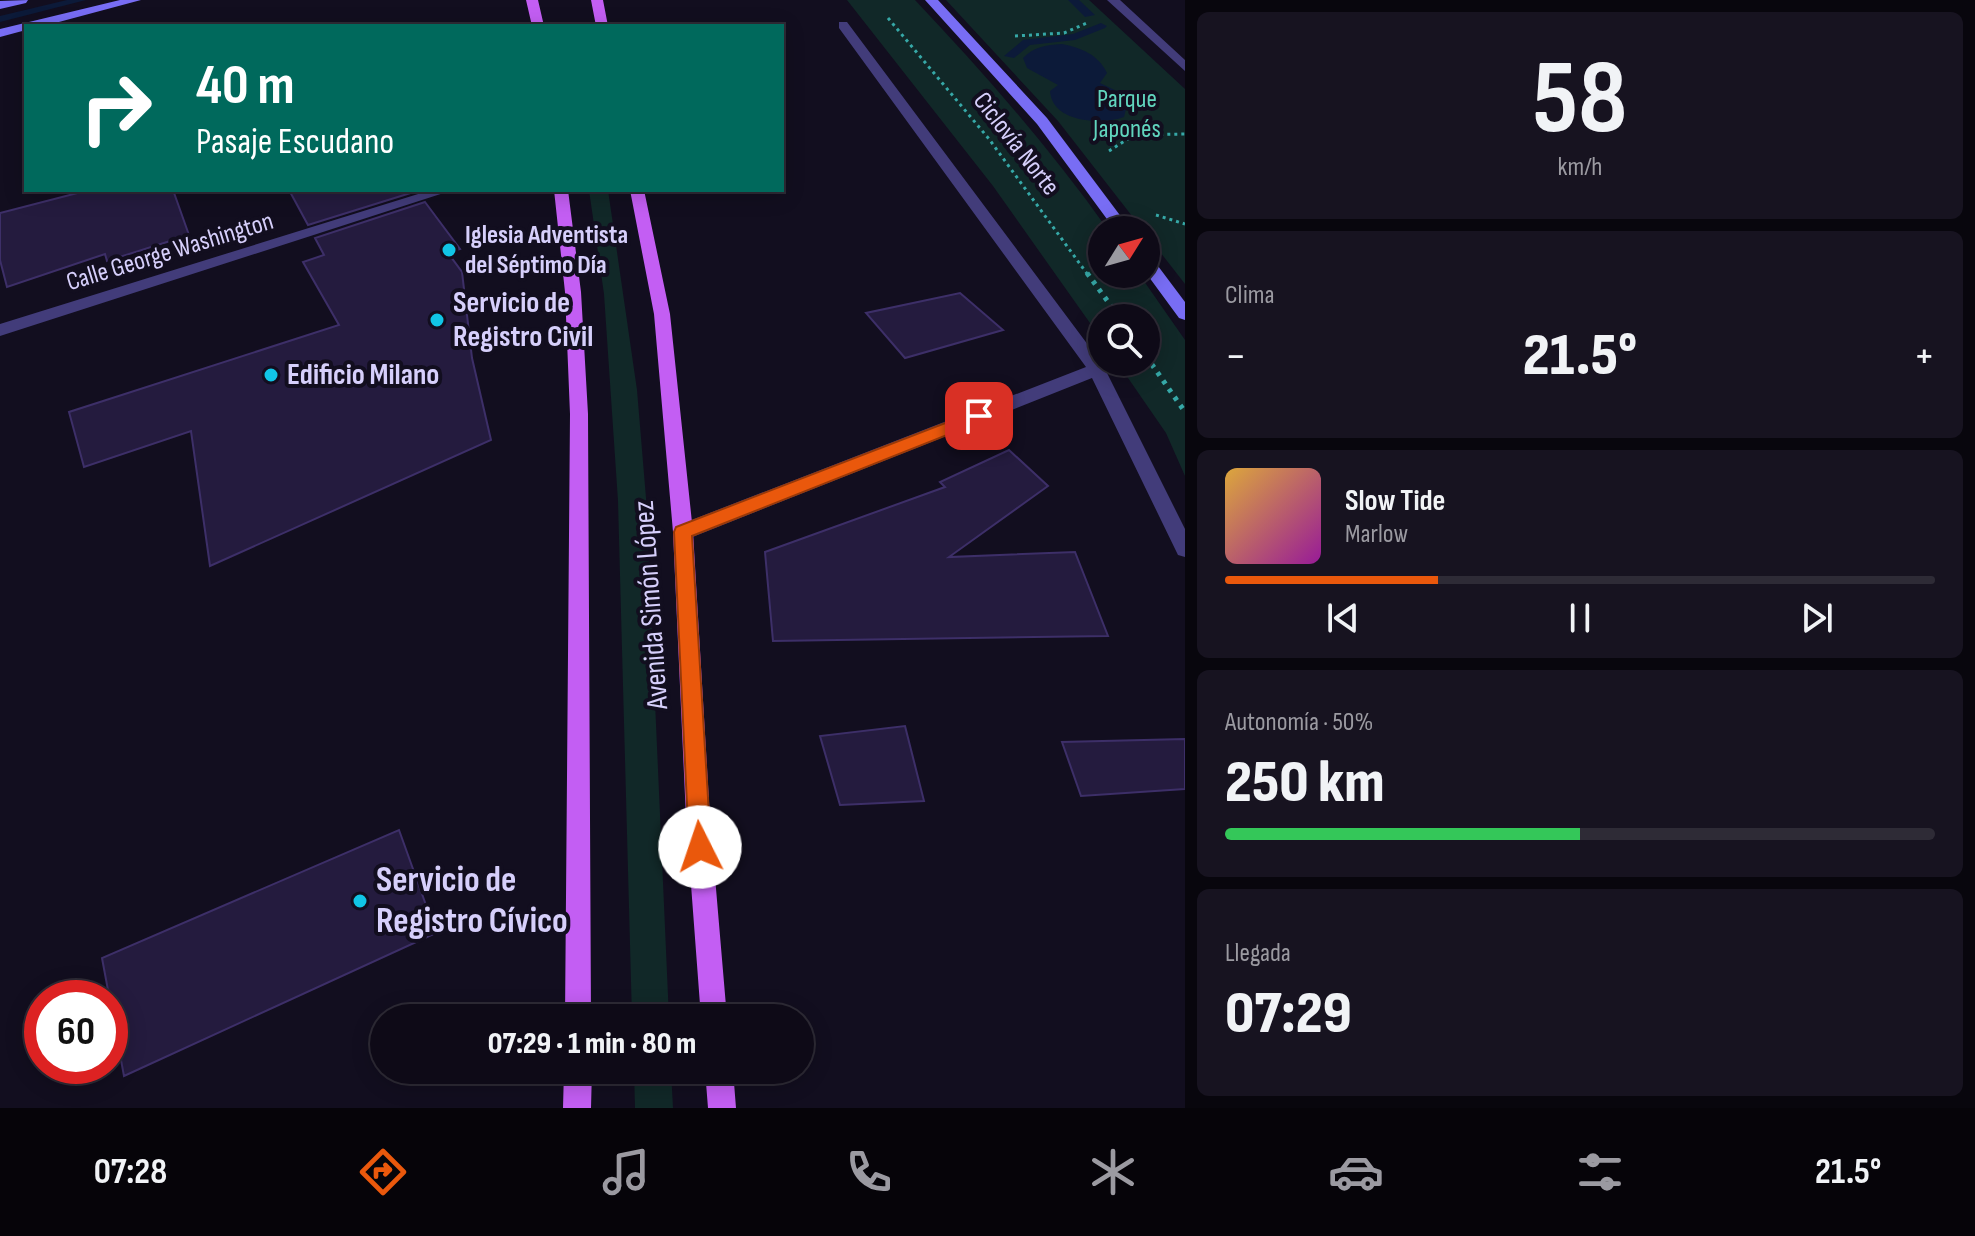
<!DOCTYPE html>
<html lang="es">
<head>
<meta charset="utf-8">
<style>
  body { margin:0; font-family:"Sofia Sans Condensed",sans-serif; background:#171320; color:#f1f3f6; height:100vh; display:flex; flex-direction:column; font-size:30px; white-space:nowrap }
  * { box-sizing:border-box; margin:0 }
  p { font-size:26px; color:#9b9aa1 }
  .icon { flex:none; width:44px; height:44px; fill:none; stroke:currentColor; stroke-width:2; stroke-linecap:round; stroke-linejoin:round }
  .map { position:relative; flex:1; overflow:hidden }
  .side { display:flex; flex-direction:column; gap:12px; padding:12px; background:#08060d; width:790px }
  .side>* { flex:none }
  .banner { position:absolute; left:24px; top:24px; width:760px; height:168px; border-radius:0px; box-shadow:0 4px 20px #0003,0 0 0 2px #2e2b36; background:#00695c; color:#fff; overflow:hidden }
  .needle { width:52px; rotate:53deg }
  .controls { position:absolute; left:1088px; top:216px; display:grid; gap:16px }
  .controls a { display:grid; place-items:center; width:72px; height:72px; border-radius:50%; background:#0e0a17; box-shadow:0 4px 20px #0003,0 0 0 2px #2e2b36; font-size:40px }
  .speed { position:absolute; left:24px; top:980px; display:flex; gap:16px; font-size:40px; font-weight:700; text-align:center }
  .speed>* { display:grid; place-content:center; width:104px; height:104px; border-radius:50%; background:#0e0a17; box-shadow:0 4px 20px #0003,0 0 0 2px #2e2b36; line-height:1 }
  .speed .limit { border:12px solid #d22; background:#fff; color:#111 }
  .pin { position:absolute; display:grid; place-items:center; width:68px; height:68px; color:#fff; margin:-34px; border-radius:16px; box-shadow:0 4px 12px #0006 }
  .me { position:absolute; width:88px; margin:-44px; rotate:356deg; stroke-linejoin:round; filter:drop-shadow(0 0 6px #0008) }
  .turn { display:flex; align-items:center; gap:28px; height:168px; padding:0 40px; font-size:36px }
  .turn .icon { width:104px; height:104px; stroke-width:2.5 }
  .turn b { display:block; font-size:56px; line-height:68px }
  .big { font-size:60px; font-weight:800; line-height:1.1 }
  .side .card { flex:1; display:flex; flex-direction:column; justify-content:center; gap:12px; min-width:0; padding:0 28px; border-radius:12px; background:#171320 }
  .side .dial { align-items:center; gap:0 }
  .dial b { font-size:104px; line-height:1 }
  .song { display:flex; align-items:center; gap:24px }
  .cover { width:96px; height:96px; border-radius:12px; background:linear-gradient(135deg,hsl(40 70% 55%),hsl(300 70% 35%)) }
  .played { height:8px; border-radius:4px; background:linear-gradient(90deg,#ea580c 30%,#2e2b36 30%) }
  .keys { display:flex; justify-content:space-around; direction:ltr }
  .heat { display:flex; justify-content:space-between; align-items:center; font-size:44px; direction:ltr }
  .charge { height:12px; border-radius:6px; background:linear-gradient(90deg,#34c759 50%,#2e2b36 0) }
  .trip { position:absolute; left:370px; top:1004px; width:444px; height:80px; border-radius:40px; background:#0e0a17; box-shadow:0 4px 20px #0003,0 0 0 2px #2e2b36; font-weight:800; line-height:80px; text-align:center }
  .dock { display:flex; height:128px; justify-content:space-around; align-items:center; background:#060409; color:#9b9aa1 }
  .dock .icon { width:56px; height:56px }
  .dock .on { color:#ea580c }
  .dock b { font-size:36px; color:#f1f3f6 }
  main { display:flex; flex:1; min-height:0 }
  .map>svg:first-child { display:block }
</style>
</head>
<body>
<main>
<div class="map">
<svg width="1185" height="1108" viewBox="0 0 1185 1108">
  <rect width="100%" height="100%" fill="#120e1f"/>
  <path fill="#112828" d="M 847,0 L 915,0 C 984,73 1050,148 1108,230 L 1102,230 L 1102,274 L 1139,274 L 1185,340 L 1185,476 L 1166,433 L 1117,362 L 1146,362 L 1146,318 L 1102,318 L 1102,340 L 993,186 Z
    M 946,0 L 1089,0 L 1185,89 L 1185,284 L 1058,121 Z
    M 589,190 L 608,190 L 637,390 L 646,498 L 669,1018 L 632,1018 L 618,501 L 604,294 Z
    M 634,1070 L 671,1070 L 673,1108 L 635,1108 Z"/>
  <path fill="#0c1a39" d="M 1062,44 C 1081,48 1098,54 1107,73 L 1100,83 L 1121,93 L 1128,101 L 1124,117 C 1102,125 1052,123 1050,91 L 1058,85 L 1027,68 L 1023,58 C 1034,47 1045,45 1062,44 Z"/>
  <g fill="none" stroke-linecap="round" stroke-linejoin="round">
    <path fill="#0c1a39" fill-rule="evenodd" d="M 67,0 L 86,0 L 0,22 L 0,16 Z
      M 1068,0 L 1079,0 L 1095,15 L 1085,17 Z
      M 1101,23 L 1107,26 L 1105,28 L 1075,40 L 1030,45 L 1014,58 L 1004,56 L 1023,40 L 1073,34 Z"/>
  </g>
  <path fill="#241b3e" stroke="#3d2f68" stroke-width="2" d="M 89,190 L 173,190 L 189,235 L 107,261 L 105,254 L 7,287 L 0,260 L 0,213 Z
    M 289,190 L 416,190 L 417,191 L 308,225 Z
    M 425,202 L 460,249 L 448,253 L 462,272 L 472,358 L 491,440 L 210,566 L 191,431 L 84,467 L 69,412 L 339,325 L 303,262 L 324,255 L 315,238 Z
    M 960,293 L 1003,330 L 905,358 L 866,313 Z
    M 1009,450 L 1048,486 L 949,557 L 1075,552 L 1108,636 L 773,641 L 765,552 L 945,487 L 940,482 Z
    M 905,726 L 924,801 L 840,805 L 820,736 Z
    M 1185,739 L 1185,789 L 1081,796 L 1062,742 Z
    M 399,830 L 436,933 L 124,1076 L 102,958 Z"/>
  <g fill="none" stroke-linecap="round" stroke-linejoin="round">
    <path stroke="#36a8a7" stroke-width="3" stroke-dasharray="3 4" stroke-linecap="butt" d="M 888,18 L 989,139 L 1088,275
      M 1015,36 L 1064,33 L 1087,23
      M 1109,151 L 1134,135 L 1185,134
      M 1156,215 L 1185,224"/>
    <path stroke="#36a8a7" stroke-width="5" stroke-dasharray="4 6" stroke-linecap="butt" d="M 1087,273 L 1120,318
      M 1146,356 L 1185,412"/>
    <path fill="#423c7a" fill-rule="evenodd" d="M 1107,0 L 1120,0 L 1185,60 L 1185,71 Z
      M 839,22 L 847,22 L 1103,365 L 1185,529 L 1185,557 L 1178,555 L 1092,378 L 690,538 L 676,538 L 673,532 L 676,526 L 1086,367 L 839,28 Z
      M 431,190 L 453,190 L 0,336 L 0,324 Z"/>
    <path fill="#786df4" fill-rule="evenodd" d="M 28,0 L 26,3 L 0,9 L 0,1 Z
      M 120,0 L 141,0 L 44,26 L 26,26 L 26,30 L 0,37 L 0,29 Z
      M 925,0 L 938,0 L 1047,118 L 1131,230 L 1115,230 L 1037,124 Z
      M 1146,257 L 1152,258 L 1185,302 L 1185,320 L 1179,318 L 1146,273 Z"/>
    <path fill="#c35ef3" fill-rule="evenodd" d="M 526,0 L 538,0 L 544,26 L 532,26 Z
      M 591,0 L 603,0 L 608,26 L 596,26 Z
      M 554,190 L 568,190 L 581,292 L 588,414 L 591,1018 L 565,1018 L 570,414 L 565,292 Z
      M 630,190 L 644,190 L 670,314 L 693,532 L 710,818 L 727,1018 L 701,1018 L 686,818 L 673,532 L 654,314 Z
      M 564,1070 L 592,1070 L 591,1108 L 563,1108 Z
      M 705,1070 L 733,1070 L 736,1108 L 708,1108 Z"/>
  </g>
  <path fill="#ea580c" stroke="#983908" stroke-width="2" d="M 979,410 L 987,416 L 985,420 L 692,536 L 711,847 L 708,854 L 700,857 L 692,854 L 689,847 L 674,532 L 676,527 Z"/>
  <g fill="#11c5e6" stroke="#120e1f" stroke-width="3">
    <circle cx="449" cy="250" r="8"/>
    <circle cx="437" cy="320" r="8"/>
    <circle cx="271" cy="375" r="8"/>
    <circle cx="360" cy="901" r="8"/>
  </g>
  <g text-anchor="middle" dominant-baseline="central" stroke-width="8" stroke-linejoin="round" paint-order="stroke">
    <g font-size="26" fill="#61d5be" stroke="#120e1f">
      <text x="1127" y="99">Parque<tspan x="1127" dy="30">Japonés</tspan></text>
    </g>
    <g font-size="26" fill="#d6cffb" stroke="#120e1f">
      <text transform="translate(1016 144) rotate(52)">Ciclovía Norte</text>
      <text transform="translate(170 252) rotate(-17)">Calle George Washington</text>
    </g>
    <g font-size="26" font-weight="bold" fill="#d6cffb" stroke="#120e1f" text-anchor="start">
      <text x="465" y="235">Iglesia Adventista<tspan x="465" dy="30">del Séptimo Día</tspan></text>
    </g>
    <g font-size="30" font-weight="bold" fill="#d6cffb" stroke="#120e1f" text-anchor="start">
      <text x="453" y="303">Servicio de<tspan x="453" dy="34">Registro Civil</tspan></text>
      <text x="287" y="375">Edificio Milano</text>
    </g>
    <g font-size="30" fill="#d6cffb" stroke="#120e1f">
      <text transform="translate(651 605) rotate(-94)">Avenida Simón López</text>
    </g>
    <g font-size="36" font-weight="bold" fill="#d6cffb" stroke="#120e1f" text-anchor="start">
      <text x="376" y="880">Servicio de<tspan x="376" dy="41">Registro Cívico</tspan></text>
    </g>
  </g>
</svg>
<div class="controls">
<a><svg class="needle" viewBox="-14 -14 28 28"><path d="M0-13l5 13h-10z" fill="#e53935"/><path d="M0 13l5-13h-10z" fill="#9b9aa1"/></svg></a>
<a><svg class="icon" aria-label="search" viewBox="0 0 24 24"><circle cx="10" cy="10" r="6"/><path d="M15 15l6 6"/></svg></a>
</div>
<div class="speed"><div class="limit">60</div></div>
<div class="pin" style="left:979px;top:416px;background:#d93025"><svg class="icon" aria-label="arrive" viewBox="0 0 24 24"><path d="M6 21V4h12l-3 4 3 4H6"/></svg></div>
<svg class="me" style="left:700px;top:847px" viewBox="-20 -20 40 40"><circle r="19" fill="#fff"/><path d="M0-13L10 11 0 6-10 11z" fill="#ea580c"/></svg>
<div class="trip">07:29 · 1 min · 80 m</div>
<div class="banner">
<div class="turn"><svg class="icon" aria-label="right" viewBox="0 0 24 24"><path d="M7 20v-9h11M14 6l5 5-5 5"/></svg><div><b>40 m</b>Pasaje Escudano</div></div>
</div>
</div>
<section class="side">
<div class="card dial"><b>58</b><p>km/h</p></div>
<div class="card"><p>Clima</p>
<div class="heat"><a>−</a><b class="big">21.5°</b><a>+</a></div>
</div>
<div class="card">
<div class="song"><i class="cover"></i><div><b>Slow Tide</b><p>Marlow</p></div></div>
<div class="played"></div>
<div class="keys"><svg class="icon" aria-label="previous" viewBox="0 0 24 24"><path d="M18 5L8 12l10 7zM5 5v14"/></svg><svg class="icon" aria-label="pause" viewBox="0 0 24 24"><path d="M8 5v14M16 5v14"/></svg><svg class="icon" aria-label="next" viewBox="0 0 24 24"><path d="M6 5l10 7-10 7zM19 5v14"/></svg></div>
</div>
<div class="card"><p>Autonomía · 50%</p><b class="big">250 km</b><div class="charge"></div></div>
<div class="card"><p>Llegada</p><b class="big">07:29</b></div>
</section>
</main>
<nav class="dock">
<b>07:28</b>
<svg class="icon on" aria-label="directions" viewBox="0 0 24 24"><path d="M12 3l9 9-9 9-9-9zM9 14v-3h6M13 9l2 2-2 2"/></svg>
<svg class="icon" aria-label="music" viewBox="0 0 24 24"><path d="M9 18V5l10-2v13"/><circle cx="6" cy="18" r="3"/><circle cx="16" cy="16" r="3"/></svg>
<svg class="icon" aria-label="phone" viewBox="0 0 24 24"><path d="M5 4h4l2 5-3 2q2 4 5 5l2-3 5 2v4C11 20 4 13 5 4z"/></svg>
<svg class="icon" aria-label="climate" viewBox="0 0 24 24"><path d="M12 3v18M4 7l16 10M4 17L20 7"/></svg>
<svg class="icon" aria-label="car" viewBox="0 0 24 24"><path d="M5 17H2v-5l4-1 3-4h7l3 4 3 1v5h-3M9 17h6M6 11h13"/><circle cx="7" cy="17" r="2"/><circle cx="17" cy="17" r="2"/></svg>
<svg class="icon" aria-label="filters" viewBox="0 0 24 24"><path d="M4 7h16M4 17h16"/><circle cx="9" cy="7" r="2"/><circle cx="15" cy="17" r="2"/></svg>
<b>21.5°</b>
</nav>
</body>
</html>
